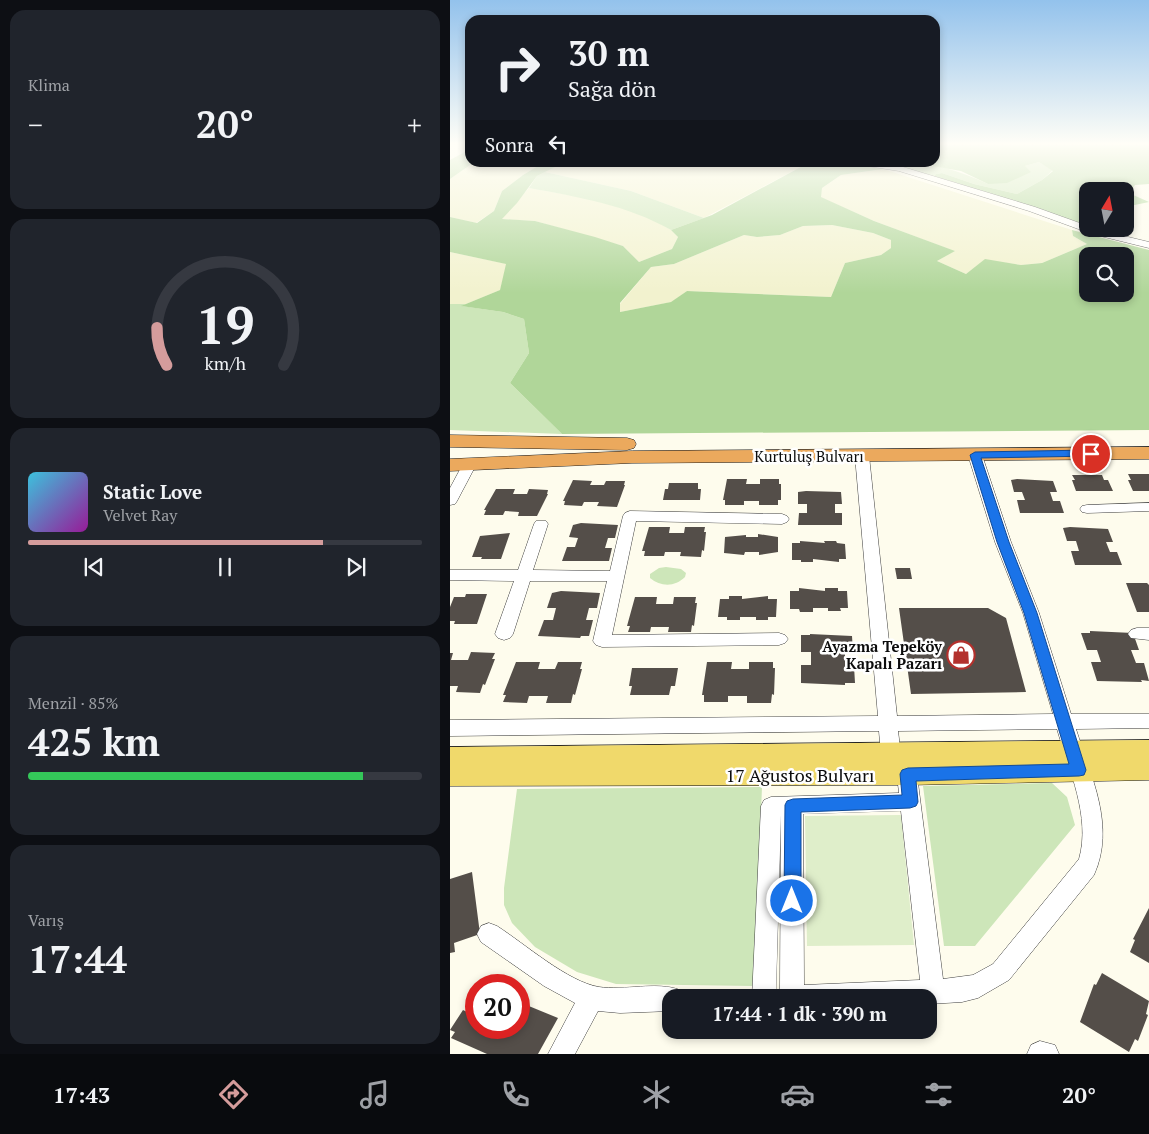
<!DOCTYPE html>
<html lang="tr">
<head>
<meta charset="utf-8">
<style>
  body { margin:0; font-family:"PT Serif",serif; background:#20242c; color:#f1f3f6; height:100vh; display:flex; flex-direction:column; font-size:19px; white-space:nowrap }
  * { box-sizing:border-box; margin:0 }
  p { font-size:16px; color:#9ea1a6 }
  .icon { flex:none; width:28px; height:28px; fill:none; stroke:currentColor; stroke-width:2; stroke-linecap:round; stroke-linejoin:round }
  .map { position:relative; flex:1; overflow:hidden }
  .sheet { display:flex; flex-direction:column; gap:10px; padding:10px; background:#0d0f14; width:450px }
  .sheet>* { flex:none }
  .guide { position:absolute; left:15px; top:15px; width:475px; height:152px; border-radius:15px; box-shadow:0 2px 8px #0003; background:#171b24; color:#f1f3f6; overflow:hidden }
  .needle { width:32px; rotate:10deg }
  .fabs { position:absolute; left:629px; top:182px; display:grid; gap:10px }
  .fabs a { display:grid; place-items:center; width:55px; height:55px; border-radius:10px; background:#171b24; box-shadow:0 2px 8px #0003; font-size:25px }
  .speed { position:absolute; left:15px; top:974px; display:flex; gap:10px; font-size:25px; font-weight:700; text-align:center }
  .speed>* { display:grid; place-content:center; width:65px; height:65px; border-radius:50%; background:#171b24; box-shadow:0 2px 8px #0003; line-height:1 }
  .speed .limit { border:8px solid #d22; background:#fff; color:#111 }
  .pin { position:absolute; display:grid; place-items:center; width:42px; height:42px; color:#fff; margin:-21px; border:2px solid #fff; border-radius:50%; box-shadow:0 1px 5px #0007 }
  .me { position:absolute; width:55px; margin:-28px; rotate:0deg; stroke-linejoin:round; filter:drop-shadow(0 0 4px #0008) }
  .turn { display:flex; align-items:center; gap:18px; height:105px; padding:0 20px; font-size:22px }
  .turn .icon { width:65px; height:65px; stroke-width:2.5 }
  .turn b { display:block; font-size:35px; line-height:42px }
  .then { display:flex; align-items:center; height:48px; padding:0 20px; background:#0003; gap:10px; font-size:19px }
  .big { font-size:38px; font-weight:800; line-height:1.1 }
  .sheet .widget { flex:1; display:flex; flex-direction:column; justify-content:center; gap:8px; min-width:0; padding:0 18px; border-radius:15px; background:#20242c }
  .sheet .dial { align-items:center; gap:0 }
  .dial svg { height:130px; overflow:visible; fill:none; stroke:#363941; stroke-width:7; stroke-linecap:round; text-anchor:middle }
  .dial text { fill:#f1f3f6; stroke:none }
  .song { display:flex; align-items:center; gap:15px }
  .cover { width:60px; height:60px; border-radius:8px; background:linear-gradient(135deg,hsl(190 70% 55%),hsl(300 70% 35%)) }
  .played { height:5px; border-radius:2px; background:linear-gradient(90deg,#d59c9c 75%,#363941 75%) }
  .keys { display:flex; justify-content:space-around; direction:ltr }
  .heat { display:flex; justify-content:space-between; align-items:center; font-size:28px; direction:ltr }
  .charge { height:8px; border-radius:4px; background:linear-gradient(90deg,#34c759 85%,#363941 0) }
  .trip { position:absolute; left:212px; top:989px; width:275px; height:50px; border-radius:15px; background:#171b24; box-shadow:0 2px 8px #0003; font-weight:800; line-height:50px; text-align:center }
  .menu { display:flex; height:80px; justify-content:space-around; align-items:center; background:#090b0e; color:#9ea1a6 }
  .menu .icon { width:35px; height:35px }
  .menu .on { color:#d59c9c }
  .menu b { font-size:22px; color:#f1f3f6 }
  main { display:flex; flex:1; min-height:0 }
  .map>svg:first-child { display:block }
</style>
</head>
<body>
<main>
<section class="sheet">
<div class="widget"><p>Klima</p>
<div class="heat"><a>−</a><b class="big">20°</b><a>+</a></div>
</div>
<div class="widget dial"><svg viewBox="0 0 100 80">
<path d="M14 69A42 42 0 1 1 86 69"/>
<path d="M14 69A42 42 0 0 1 8 46" stroke="#d59c9c"/>
<text x="50" y="56" font-size="32" font-weight="700">19</text>
<text x="50" y="72" font-size="11">km/h</text>
</svg></div>
<div class="widget">
<div class="song"><i class="cover"></i><div><b>Static Love</b><p>Velvet Ray</p></div></div>
<div class="played"></div>
<div class="keys"><svg class="icon" aria-label="previous" viewBox="0 0 24 24"><path d="M18 5L8 12l10 7zM5 5v14"/></svg><svg class="icon" aria-label="pause" viewBox="0 0 24 24"><path d="M8 5v14M16 5v14"/></svg><svg class="icon" aria-label="next" viewBox="0 0 24 24"><path d="M6 5l10 7-10 7zM19 5v14"/></svg></div>
</div>
<div class="widget"><p>Menzil · 85%</p><b class="big">425 km</b><div class="charge"></div></div>
<div class="widget"><p>Varış</p><b class="big">17:44</b></div>
</section>
<div class="map">
<svg width="699" height="1054" viewBox="0 0 699 1054">
  <rect width="100%" height="100%" fill="#fefced"/>
  <path fill="#f2f2ce" d="M 113,162 L 358,163 L 254,218 L 181,191 L 95,172 Z
    M 23,163 L 93,163 L 73,175 L 52,191 L 44,211 L 26,223 L 0,217 L 0,179 Z
    M 433,169 L 622,230 L 623,236 L 637,244 L 592,263 L 571,265 L 535,260 L 516,274 L 487,261 L 504,251 L 424,221 L 370,197 L 372,188 L 391,175 Z
    M 79,188 L 136,198 L 175,209 L 204,220 L 221,230 L 228,237 L 222,249 L 189,262 L 173,246 L 85,221 L 51,219 Z
    M 382,225 L 423,233 L 441,240 L 441,248 L 431,255 L 395,263 L 381,297 L 237,291 L 222,302 L 170,312 L 170,304 L 201,267 L 224,264 L 294,235 L 307,237 L 330,235 L 353,226 Z
    M 0,252 L 57,264 L 50,290 L 16,304 L 0,304 Z"/>
  <path fill="#cde6b9" d="M 448,162 C 482,162 508,170 538,184 L 575,166 L 589,162 L 603,170 L 592,180 L 567,194 L 524,184 L 492,173 L 486,174 L 484,176 L 435,164 Z
    M 95,172 L 181,191 L 254,218 L 221,230 C 177,205 128,197 79,188 L 87,176 Z
    M 0,304 L 16,304 L 12,306 L 53,312 L 74,319 L 79,353 L 60,383 L 112,434 L 0,430 Z
    M 216,567 L 231,569 L 236,573 L 235,577 C 225,587 211,587 200,578 L 200,574 L 209,568 Z
    M 602,783 L 617,797 L 625,825 L 525,946 L 494,946 L 473,786 Z
    M 312,787 L 304,986 L 166,984 L 127,972 L 85,947 L 62,923 L 54,905 L 54,888 L 67,789 Z"/>
  <path fill="#b0d699" fill-rule="evenodd" d="M 485,145 L 699,145 L 699,184 L 685,185 L 681,191 L 681,194 L 699,202 L 675,207 L 675,191 L 638,191 L 637,227 L 565,201 L 484,176 L 486,174 L 492,173 L 524,184 L 567,194 L 592,180 L 603,171 L 589,162 L 575,166 L 581,172 L 557,183 L 538,184 L 511,171 L 465,163 L 485,162 Z
    M 20,149 L 20,162 L 23,163 L 0,179 L 0,160 Z
    M 93,163 L 113,163 L 87,176 L 67,203 L 52,219 L 85,221 L 145,237 L 173,246 L 189,262 L 222,249 L 228,237 L 221,230 L 262,215 L 358,163 L 391,163 L 433,169 L 391,175 L 372,188 L 371,197 L 424,221 L 505,251 L 487,261 L 516,274 L 535,259 L 571,265 L 592,263 L 637,244 L 623,236 L 622,230 L 699,250 L 699,430 L 112,434 L 60,383 L 79,353 L 74,319 L 53,312 L 11,306 L 50,290 L 56,264 L 0,252 L 0,217 L 27,223 L 44,211 L 52,191 L 73,175 ZM 382,225 L 423,233 L 441,240 L 441,248 L 431,255 L 395,263 L 381,297 L 237,291 L 221,302 L 170,312 L 170,303 L 201,267 L 224,264 L 294,235 L 307,237 L 330,235 L 353,226 ZM 638,256 L 675,256 L 675,294 L 638,294 Z"/>
  <path fill="#dfeeca" d="M 451,815 L 464,945 L 357,946 L 355,816 Z"/>
  <path fill="#544e49" d="M 678,474 L 699,474 L 699,491 L 683,491 L 678,480 L 681,480 Z
    M 622,475 L 652,475 L 654,480 L 658,480 L 663,491 L 626,491 L 622,480 L 625,480 Z
    M 277,479 L 297,479 L 296,484 L 310,484 L 310,479 L 329,479 L 329,484 L 331,484 L 331,500 L 328,500 L 328,505 L 309,505 L 309,501 L 294,501 L 294,505 L 275,505 L 275,500 L 273,500 Z
    M 567,479 L 603,481 L 607,492 L 600,492 L 603,501 L 610,501 L 614,513 L 570,513 L 567,500 L 575,500 L 572,492 L 564,492 L 561,480 Z
    M 123,480 L 142,481 L 140,485 L 154,485 L 156,481 L 175,481 L 174,485 L 175,485 L 167,507 L 147,506 L 149,502 L 134,502 L 132,506 L 114,505 L 115,501 L 113,501 Z
    M 219,483 L 248,483 L 248,489 L 251,489 L 250,500 L 213,500 L 215,489 L 218,489 Z
    M 46,489 L 65,489 L 63,494 L 77,494 L 79,489 L 98,490 L 97,494 L 98,494 L 87,516 L 68,516 L 69,512 L 55,511 L 53,515 L 34,515 L 36,510 L 34,510 Z
    M 356,491 L 391,492 L 392,504 L 385,504 L 385,513 L 392,513 L 392,525 L 348,525 L 349,513 L 357,513 L 357,504 L 348,504 L 348,492 Z
    M 131,523 L 168,525 L 165,538 L 158,538 L 155,548 L 162,548 L 159,561 L 112,561 L 117,547 L 125,547 L 128,538 L 119,537 L 123,525 Z
    M 199,527 L 220,527 L 219,533 L 234,533 L 235,527 L 255,527 L 254,532 L 256,532 L 254,551 L 252,550 L 251,557 L 230,556 L 231,552 L 215,552 L 214,556 L 194,556 L 195,551 L 192,551 Z
    M 620,527 L 658,529 L 663,542 L 656,542 L 660,552 L 667,552 L 672,565 L 625,565 L 621,551 L 629,551 L 626,541 L 617,541 L 613,528 Z
    M 60,533 L 51,559 L 31,559 L 32,557 L 22,557 L 30,536 Z
    M 308,534 L 328,537 L 328,552 L 309,555 L 309,552 L 295,552 L 294,555 L 274,553 L 275,537 L 296,535 L 296,537 L 308,537 Z
    M 350,541 L 375,543 L 374,541 L 386,541 L 387,543 L 395,544 L 396,559 L 389,559 L 389,562 L 363,559 L 363,562 L 351,562 L 351,560 L 342,560 L 342,543 L 350,543 Z
    M 445,568 L 460,568 L 462,579 L 447,579 Z
    M 676,583 L 697,583 L 699,585 L 699,612 L 687,612 Z
    M 349,588 L 375,591 L 375,588 L 388,588 L 388,591 L 397,591 L 398,608 L 390,608 L 391,611 L 378,611 L 378,608 L 363,608 L 363,612 L 350,612 L 349,609 L 340,609 L 340,591 L 349,591 Z
    M 111,591 L 150,593 L 147,608 L 139,608 L 136,620 L 143,620 L 139,636 L 131,636 L 130,638 L 88,636 L 94,620 L 103,620 L 106,608 L 97,608 L 102,593 Z
    M 16,594 L 37,594 L 27,624 L 4,624 L 5,621 L 0,621 L 0,607 L 4,597 L 15,597 Z
    M 279,596 L 292,596 L 292,599 L 318,596 L 318,599 L 327,599 L 326,617 L 318,617 L 318,620 L 306,620 L 306,617 L 290,617 L 290,620 L 277,620 L 277,617 L 268,617 L 270,599 L 279,599 Z
    M 185,597 L 207,597 L 206,604 L 223,604 L 224,597 L 246,597 L 245,603 L 247,603 L 244,626 L 242,625 L 241,632 L 218,632 L 219,627 L 201,627 L 200,632 L 178,632 L 180,626 L 177,626 Z
    M 449,608 L 538,608 L 556,618 L 576,692 L 461,694 Z
    M 640,631 L 683,633 L 689,650 L 681,650 L 686,663 L 694,663 L 699,681 L 691,680 L 692,682 L 647,681 L 641,662 L 651,662 L 647,650 L 637,650 L 631,633 L 640,633 Z
    M 360,634 L 402,636 L 403,652 L 395,652 L 395,666 L 404,666 L 405,683 L 395,683 L 395,685 L 351,683 L 351,665 L 361,665 L 361,652 L 351,652 L 351,635 L 360,635 Z
    M 21,652 L 45,653 L 42,659 L 45,659 L 35,685 L 33,684 L 30,693 L 6,692 L 8,686 L 0,686 L 0,653 L 3,653 L 1,660 L 18,660 Z
    M 66,662 L 90,662 L 88,669 L 105,669 L 108,662 L 132,662 L 130,669 L 132,669 L 125,695 L 123,694 L 121,703 L 96,703 L 98,696 L 79,696 L 77,703 L 53,702 L 56,695 L 53,695 Z
    M 257,662 L 282,662 L 281,669 L 299,669 L 299,662 L 323,662 L 323,668 L 325,668 L 324,695 L 322,694 L 321,703 L 297,703 L 297,696 L 278,696 L 278,702 L 254,702 L 254,695 L 252,695 Z
    M 182,668 L 228,668 L 225,686 L 221,686 L 219,695 L 180,695 L 182,686 L 179,686 Z
    M 22,872 L 30,934 L 4,943 L 5,952 L 0,953 L 0,879 Z
    M 699,908 L 699,963 L 680,952 L 685,940 L 683,939 Z
    M 652,973 L 699,1001 L 696,1014 L 698,1015 L 688,1041 L 685,1039 L 679,1052 L 630,1022 L 644,984 L 646,985 Z
    M 26,997 L 26,1028 L 69,1028 L 69,1002 L 108,1018 L 88,1054 L 37,1054 L 1,1038 L 5,1032 L 0,1030 L 13,1010 L 17,1012 Z"/>
  <g fill="none" stroke-linecap="round" stroke-linejoin="round">
    <g stroke="#3f3f3f" stroke-width="1">
      <path id="minor" d="M 391,162 L 417,162 L 453,167 L 585,207 L 638,226 L 638,229 L 645,229 L 699,242 L 699,248 L 642,234 L 579,211 L 449,171 Z
        M 525,451 L 532,455 L 561,542 L 589,613 L 621,714 L 699,714 L 699,728 L 626,729 C 641,777 666,826 644,875 L 559,980 L 528,998 L 512,1002 L 479,1004 L 479,998 L 302,998 L 311,806 L 314,800 L 321,797 L 449,793 L 447,775 L 450,769 L 457,767 L 464,769 L 467,775 L 493,979 L 523,975 L 543,964 L 629,859 C 641,817 619,770 607,729 L 448,731 L 451,755 L 448,761 L 441,763 L 434,761 L 431,755 L 429,731 L 0,736 L 0,720 L 428,716 L 405,456 L 412,452 L 419,456 L 447,716 L 603,714 L 573,613 L 545,542 L 518,455 ZM 451,811 L 470,980 L 354,985 L 353,814 ZM 331,815 L 330,988 L 326,992 Z
        M 19,461 L 26,465 L 7,501 L 5,504 L 0,505 L 0,488 L 14,462 Z
        M 699,503 L 699,511 L 637,513 L 632,512 L 630,509 L 632,506 L 637,505 Z
        M 180,511 L 332,514 L 337,516 L 339,519 L 337,522 L 332,524 L 186,521 L 162,635 L 329,633 L 335,635 L 338,639 L 335,643 L 329,645 L 152,647 L 146,645 L 143,641 L 157,581 L 80,581 L 63,634 L 60,638 L 54,640 L 48,638 L 45,634 L 64,581 L 0,580 L 0,570 L 68,570 L 84,524 L 86,521 L 96,521 L 98,524 L 83,570 L 160,571 L 173,516 L 175,513 Z
        M 687,628 L 699,628 L 699,640 L 681,638 L 678,634 L 681,630 Z
        M 39,923 L 47,926 C 75,944 118,982 149,987 C 174,991 207,981 230,990 L 233,998 L 221,998 L 221,1011 L 170,1013 L 148,1011 L 125,1054 L 98,1054 L 125,1003 L 94,986 L 31,942 L 27,934 L 31,926 Z
        M 590,1041 L 605,1045 L 609,1054 L 577,1054 L 581,1045 Z"/>
    </g>
    <g stroke="#1d1d1d" stroke-width="1">
      <path id="major" d="M 699,740 L 699,780 L 457,785 L 0,786 L 0,747 Z"/>
    </g>
    <g stroke="#1d1d1d" stroke-width="1">
      <path id="highway" d="M 0,435 L 177,438 L 184,440 L 186,444 L 184,448 L 177,450 L 0,447 Z
        M 699,447 L 699,459 L 182,463 L 0,471 L 0,459 L 182,451 Z"/>
    </g>
    <use href="#minor" fill="#fff" fill-rule="evenodd"/>
    <use href="#major" fill="#f0d96b" fill-rule="evenodd"/>
    <use href="#highway" fill="#eba95d" fill-rule="evenodd"/>
  </g>
  <linearGradient id="sky" x2="0" y2="1"><stop stop-color="#93c2ec"/><stop offset="0.49" stop-color="#fffef7"/><stop offset="1" stop-color="#fffef7" stop-opacity="0"/></linearGradient>
  <rect width="699" height="293" fill="url(#sky)"/>
  <path fill="#1a73e8" stroke="#114b97" d="M 641,450 L 645,451 L 646,454 L 645,456 L 531,458 L 559,542 L 587,613 L 636,770 L 634,775 L 629,776 L 466,781 L 468,802 L 466,806 L 460,808 L 351,812 L 351,901 L 349,907 L 342,909 L 336,907 L 334,901 L 335,805 L 337,801 L 343,799 L 452,795 L 450,774 L 452,770 L 458,768 L 619,764 L 574,613 L 547,542 L 520,455 L 525,452 Z"/>
  <defs>
    <g id="shop-ring" transform="scale(1.4375)"><circle r="9.5" fill="#fff" stroke="#b3312d" stroke-width="1.5"/><path d="M-5-2.5h2.3a2.7 3.5 0 0 1 5.4 0H5L5.5 6h-11ZM-1.5-2.5h3a1.5 2.3 0 0 0-3 0Z" fill="#b3312d"/></g>
  </defs>
  <g fill-rule="evenodd">
    <use href="#shop-ring" x="511" y="655"/>
  </g>
  <g text-anchor="middle" dominant-baseline="central" stroke-width="5" stroke-linejoin="round" paint-order="stroke">
    <g font-size="15" fill="#0c0c0c" stroke="#fff">
      <text x="359" y="456">Kurtuluş Bulvarı</text>
    </g>
    <g font-size="15" font-weight="bold" fill="#0c0c0c" stroke="#fff" text-anchor="end">
      <text x="492" y="646">Ayazma Tepeköy<tspan x="492" dy="17">Kapalı Pazarı</tspan></text>
    </g>
    <g font-size="18" fill="#0c0c0c" stroke="#fff">
      <text x="350" y="775">17 Ağustos Bulvarı</text>
    </g>
  </g>
</svg>
<div class="fabs">
<a><svg class="needle" viewBox="-14 -14 28 28"><path d="M0-13l5 13h-10z" fill="#e53935"/><path d="M0 13l5-13h-10z" fill="#9ea1a6"/></svg></a>
<a><svg class="icon" aria-label="search" viewBox="0 0 24 24"><circle cx="10" cy="10" r="6"/><path d="M15 15l6 6"/></svg></a>
</div>
<div class="speed"><div class="limit">20</div></div>
<div class="pin" style="left:641px;top:454px;background:#d93025"><svg class="icon" aria-label="arrive" viewBox="0 0 24 24"><path d="M6 21V4h12l-3 4 3 4H6"/></svg></div>
<svg class="me" style="left:342px;top:901px" viewBox="-20 -20 40 40"><circle r="17" fill="#1a73e8" stroke="#fff" stroke-width="3"/><path d="M0-11L8 9 0 5-8 9z" fill="#fff"/></svg>
<div class="trip">17:44 · 1 dk · 390 m</div>
<div class="guide">
<div class="turn"><svg class="icon" aria-label="right" viewBox="0 0 24 24"><path d="M7 20v-9h11M14 6l5 5-5 5"/></svg><div><b>30 m</b>Sağa dön</div></div>
<div class="then">Sonra<svg class="icon" aria-label="left" viewBox="0 0 24 24"><path d="M17 20v-9H6M10 6l-5 5 5 5"/></svg></div>
</div>
</div>
</main>
<nav class="menu">
<b>17:43</b>
<svg class="icon on" aria-label="directions" viewBox="0 0 24 24"><path d="M12 3l9 9-9 9-9-9zM9 14v-3h6M13 9l2 2-2 2"/></svg>
<svg class="icon" aria-label="music" viewBox="0 0 24 24"><path d="M9 18V5l10-2v13"/><circle cx="6" cy="18" r="3"/><circle cx="16" cy="16" r="3"/></svg>
<svg class="icon" aria-label="phone" viewBox="0 0 24 24"><path d="M5 4h4l2 5-3 2q2 4 5 5l2-3 5 2v4C11 20 4 13 5 4z"/></svg>
<svg class="icon" aria-label="climate" viewBox="0 0 24 24"><path d="M12 3v18M4 7l16 10M4 17L20 7"/></svg>
<svg class="icon" aria-label="car" viewBox="0 0 24 24"><path d="M5 17H2v-5l4-1 3-4h7l3 4 3 1v5h-3M9 17h6M6 11h13"/><circle cx="7" cy="17" r="2"/><circle cx="17" cy="17" r="2"/></svg>
<svg class="icon" aria-label="filters" viewBox="0 0 24 24"><path d="M4 7h16M4 17h16"/><circle cx="9" cy="7" r="2"/><circle cx="15" cy="17" r="2"/></svg>
<b>20°</b>
</nav>
</body>
</html>
